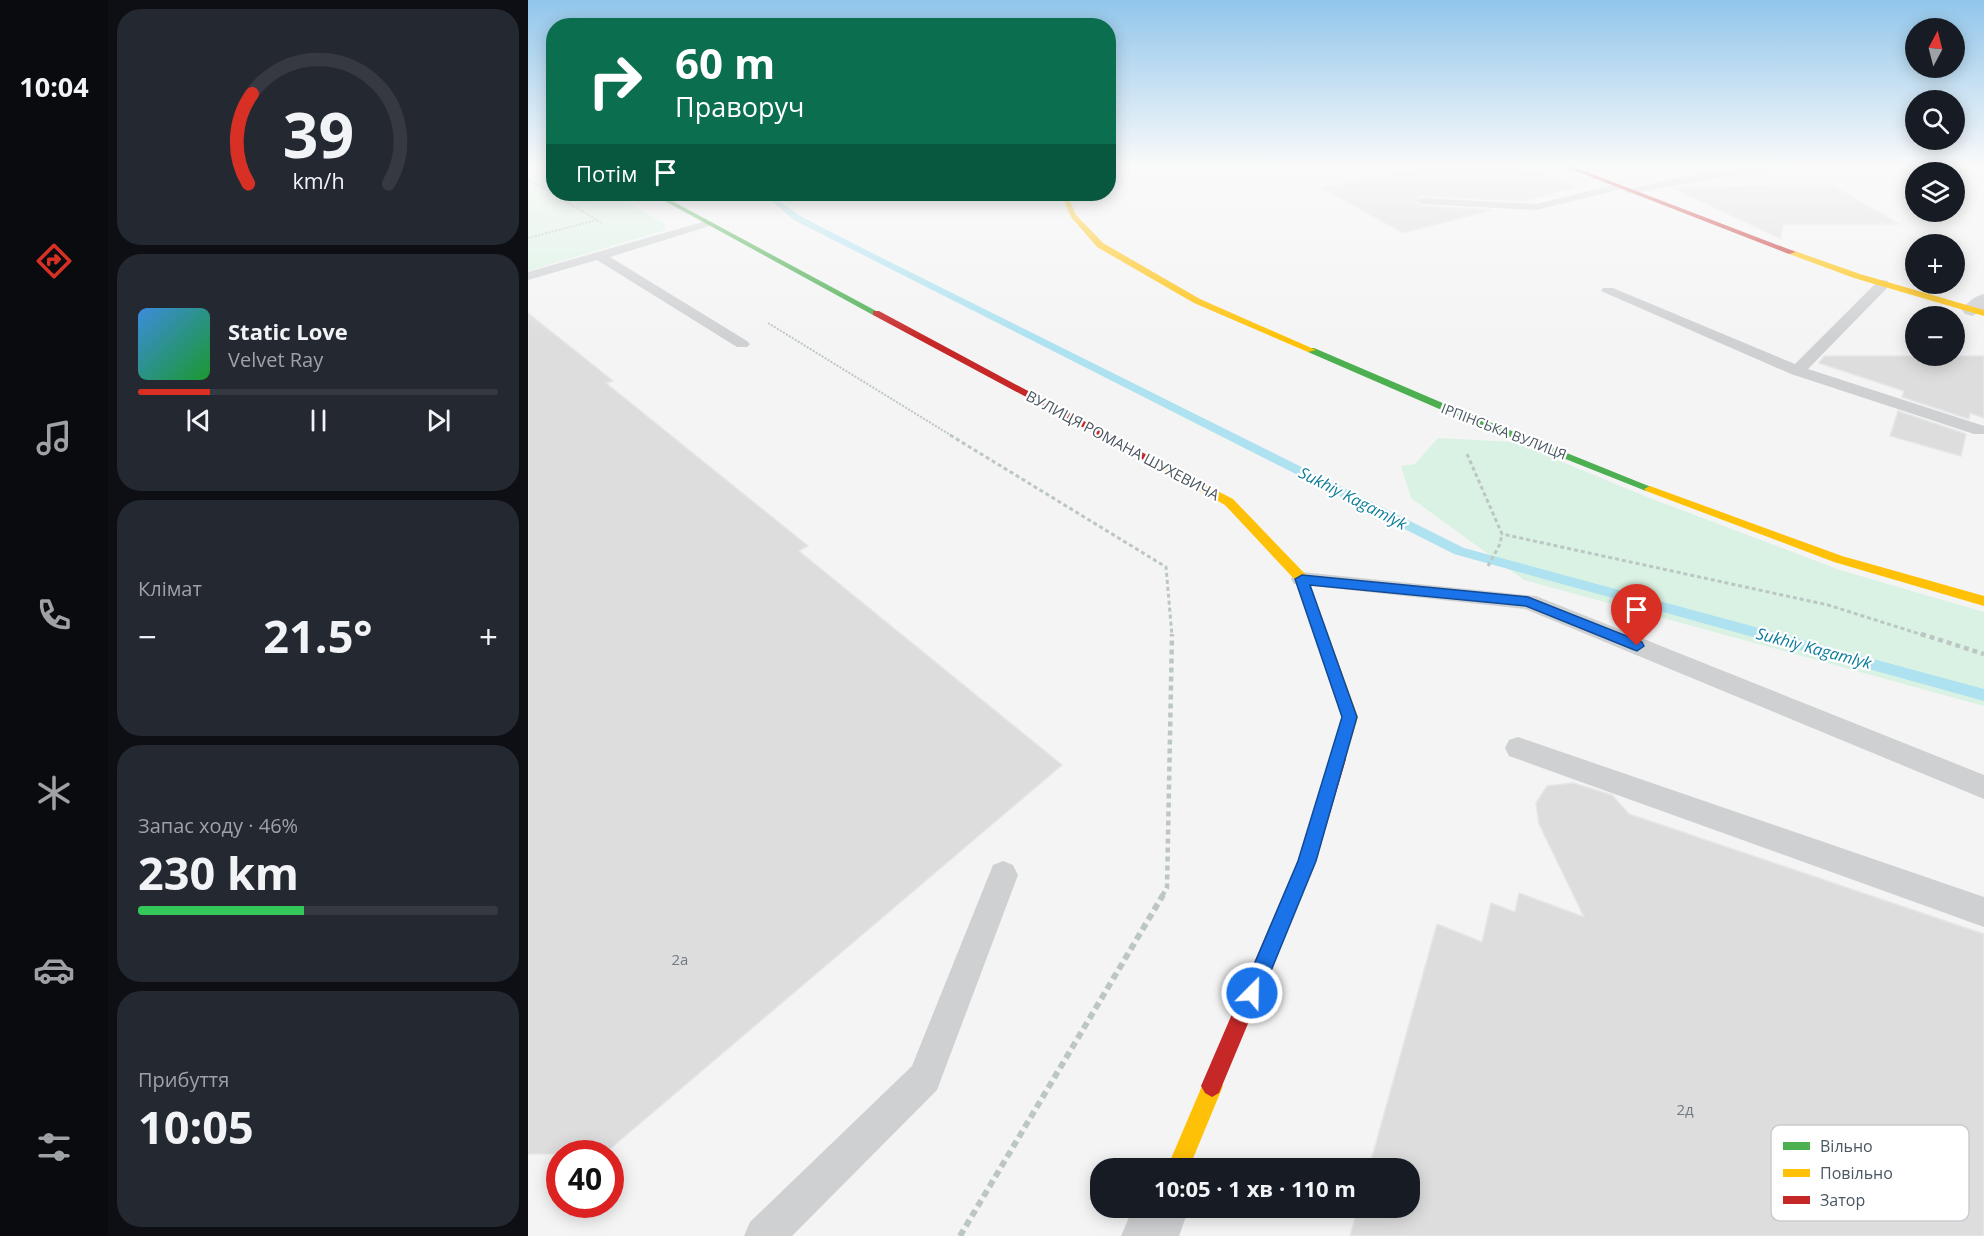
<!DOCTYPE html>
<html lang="uk">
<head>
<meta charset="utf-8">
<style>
  body { margin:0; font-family:"Open Sans",sans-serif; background:#242831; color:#f1f3f6; height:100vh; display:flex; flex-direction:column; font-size:22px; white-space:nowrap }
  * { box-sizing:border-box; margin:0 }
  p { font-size:20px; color:#9ea1a6 }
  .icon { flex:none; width:33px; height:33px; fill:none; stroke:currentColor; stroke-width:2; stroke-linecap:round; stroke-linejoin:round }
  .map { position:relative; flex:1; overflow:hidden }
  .drawer { display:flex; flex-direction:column; gap:9px; padding:9px; background:#0d0f14; width:420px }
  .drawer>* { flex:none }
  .banner { position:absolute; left:18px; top:18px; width:570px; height:183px; border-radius:24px; box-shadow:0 3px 15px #0003; background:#0b6e4f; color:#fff; overflow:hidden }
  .needle { width:39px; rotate:7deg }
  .controls { position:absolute; left:1377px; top:18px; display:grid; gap:12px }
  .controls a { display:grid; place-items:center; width:60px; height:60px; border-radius:50%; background:#171b24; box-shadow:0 3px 15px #0003; font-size:30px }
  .speed { position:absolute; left:18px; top:1140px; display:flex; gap:12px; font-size:30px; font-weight:700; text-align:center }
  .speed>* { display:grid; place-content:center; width:78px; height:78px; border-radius:50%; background:#171b24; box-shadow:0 3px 15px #0003; line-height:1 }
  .speed .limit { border:9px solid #d22; background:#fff; color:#111 }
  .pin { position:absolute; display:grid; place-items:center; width:51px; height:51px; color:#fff; margin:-62px -26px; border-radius:50% 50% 50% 0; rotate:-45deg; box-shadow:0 0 6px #0007 }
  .pin .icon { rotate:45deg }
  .me { position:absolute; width:66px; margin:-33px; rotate:23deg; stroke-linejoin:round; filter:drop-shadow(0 0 4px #0008) }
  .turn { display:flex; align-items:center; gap:21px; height:126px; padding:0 30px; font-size:27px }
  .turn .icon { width:78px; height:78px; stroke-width:2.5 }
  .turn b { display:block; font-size:42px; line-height:51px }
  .then { display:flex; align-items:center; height:57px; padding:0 30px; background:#0003; gap:12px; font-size:22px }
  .big { font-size:45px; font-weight:700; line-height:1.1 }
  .drawer .card { flex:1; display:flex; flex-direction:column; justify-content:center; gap:9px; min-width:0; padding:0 21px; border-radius:24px; background:#242831 }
  .drawer .dial { align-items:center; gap:0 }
  .dial svg { height:156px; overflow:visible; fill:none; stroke:#363941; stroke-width:7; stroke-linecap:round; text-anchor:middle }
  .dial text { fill:#f1f3f6; stroke:none }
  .song { display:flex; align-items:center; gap:18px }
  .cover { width:72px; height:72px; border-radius:9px; background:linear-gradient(135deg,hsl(210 70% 55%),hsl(130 70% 35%)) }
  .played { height:6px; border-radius:3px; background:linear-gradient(90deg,#d93025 20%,#363941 20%) }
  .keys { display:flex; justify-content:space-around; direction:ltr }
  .heat { display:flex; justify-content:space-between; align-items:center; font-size:33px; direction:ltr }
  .charge { height:9px; border-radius:4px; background:linear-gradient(90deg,#34c759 46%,#363941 0) }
  .trip { position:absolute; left:562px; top:1158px; width:330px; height:60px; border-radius:24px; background:#171b24; box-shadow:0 3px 15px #0003; font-weight:700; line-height:60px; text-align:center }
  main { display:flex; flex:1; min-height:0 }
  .dock { display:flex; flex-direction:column; width:108px; justify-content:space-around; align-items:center; background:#090b0e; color:#9ea1a6 }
  .dock .icon { width:42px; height:42px }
  .dock .on { color:#d93025 }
  .dock b { font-size:27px; color:#f1f3f6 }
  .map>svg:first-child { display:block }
</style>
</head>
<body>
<main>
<nav class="dock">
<b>10:04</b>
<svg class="icon on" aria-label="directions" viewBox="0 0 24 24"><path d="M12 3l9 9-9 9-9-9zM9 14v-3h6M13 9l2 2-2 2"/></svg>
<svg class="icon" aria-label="music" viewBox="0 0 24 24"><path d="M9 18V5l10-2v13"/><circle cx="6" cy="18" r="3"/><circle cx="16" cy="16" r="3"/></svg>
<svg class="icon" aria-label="phone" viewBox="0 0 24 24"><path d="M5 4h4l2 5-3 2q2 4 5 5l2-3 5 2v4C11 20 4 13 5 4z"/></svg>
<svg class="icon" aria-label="climate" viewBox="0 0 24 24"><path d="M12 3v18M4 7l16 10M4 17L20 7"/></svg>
<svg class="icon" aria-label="car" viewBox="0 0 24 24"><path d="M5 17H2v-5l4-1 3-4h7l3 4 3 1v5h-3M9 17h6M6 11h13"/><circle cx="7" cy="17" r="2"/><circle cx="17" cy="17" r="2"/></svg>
<svg class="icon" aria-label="filters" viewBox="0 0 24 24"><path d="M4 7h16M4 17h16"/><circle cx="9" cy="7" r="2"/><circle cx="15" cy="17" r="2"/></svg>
</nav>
<section class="drawer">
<div class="card dial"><svg viewBox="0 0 100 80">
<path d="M14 69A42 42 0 1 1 86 69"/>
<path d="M14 69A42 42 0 0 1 16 23" stroke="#d93025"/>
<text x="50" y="56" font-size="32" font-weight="700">39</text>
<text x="50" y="72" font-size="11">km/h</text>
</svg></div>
<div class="card">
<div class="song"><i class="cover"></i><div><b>Static Love</b><p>Velvet Ray</p></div></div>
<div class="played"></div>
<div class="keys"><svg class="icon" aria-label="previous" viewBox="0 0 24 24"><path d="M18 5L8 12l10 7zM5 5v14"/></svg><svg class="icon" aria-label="pause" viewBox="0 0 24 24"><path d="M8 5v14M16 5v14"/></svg><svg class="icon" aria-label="next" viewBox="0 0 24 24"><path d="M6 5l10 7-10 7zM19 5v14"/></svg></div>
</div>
<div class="card"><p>Клімат</p>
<div class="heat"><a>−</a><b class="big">21.5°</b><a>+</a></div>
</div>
<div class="card"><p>Запас ходу · 46%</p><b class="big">230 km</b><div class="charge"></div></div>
<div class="card"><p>Прибуття</p><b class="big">10:05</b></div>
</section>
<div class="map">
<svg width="1456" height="1236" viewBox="0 0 1456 1236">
  <rect width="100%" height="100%" fill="#f4f4f4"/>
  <path fill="#d9f2e3" d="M 0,166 L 25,166 L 26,194 L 86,194 L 137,224 L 137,230 L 0,271 Z
    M 910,438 L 986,442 L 1119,497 L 1312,570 L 1456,612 L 1456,706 L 996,580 L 883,498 L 873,466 L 887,464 Z"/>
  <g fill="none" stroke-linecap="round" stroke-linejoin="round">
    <path fill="#aee2f0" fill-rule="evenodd" d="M 235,194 L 242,194 L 272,216 L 346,254 L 936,548 L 1456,689 L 1456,701 L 926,554 L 266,220 Z"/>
  </g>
  <path fill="#ddddde" stroke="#e5e6e7" stroke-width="1.5" d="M 901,166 L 991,166 L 1048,187 L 997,201 L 893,196 L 886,202 L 894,206 L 964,210 L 875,233 L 794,188 Z
    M 1303,184 L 1371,224 L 1255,224 L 1253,239 L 1145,188 Z
    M 0,313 L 85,381 L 78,383 L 280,546 L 271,551 L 534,765 L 76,1154 L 0,1154 Z
    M 1296,356 L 1456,356 L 1456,418 L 1442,413 L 1441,419 L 1374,397 L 1376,391 L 1291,363 Z
    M 1370,411 L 1438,434 L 1433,456 L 1362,436 Z
    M 1045,783 L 1084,795 L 1101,814 L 1456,934 L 1456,1236 L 822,1236 L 830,1208 L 882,1208 L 882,1168 L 841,1168 L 909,924 L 954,942 L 963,903 L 987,912 L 991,893 L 1056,917 L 1011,824 L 1008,803 L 1019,786 Z"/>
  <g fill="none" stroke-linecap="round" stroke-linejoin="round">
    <path stroke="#bcc7c4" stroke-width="2" stroke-dasharray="2 1.5" stroke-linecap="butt" d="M 0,179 L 74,223
      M 0,238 L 69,220
      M 240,323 L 424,436"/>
    <path stroke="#bcc7c4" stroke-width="3" stroke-dasharray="4 3" stroke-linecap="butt" d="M 422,435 L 638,567 L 644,636
      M 939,454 L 974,534 L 1300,605 L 1398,636
      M 960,566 L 972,544 L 974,534"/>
    <path stroke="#bcc7c4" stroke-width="4.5" stroke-dasharray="5 4" stroke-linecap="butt" d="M 1393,634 L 1456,654
      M 634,896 L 639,888 L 644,634"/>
    <path stroke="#bcc7c4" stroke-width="6" stroke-dasharray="7 4.5" stroke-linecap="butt" d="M 432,1236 L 635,895"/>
    <path fill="#ced0d2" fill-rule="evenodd" d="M 1225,166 L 1272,166 L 1267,169 L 1205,175 L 1101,194 L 1096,191 L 1143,179 Z
      M 1090,184 L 1094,185 L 1094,189 L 1008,210 L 894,204 L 888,201 L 894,198 L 1008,204 Z
      M 178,221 L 188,224 L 82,257 L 219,341 L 222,344 L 219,347 L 209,347 L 69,260 L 0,280 L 0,272 Z
      M 1355,280 L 1360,281 L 1360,287 L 1280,369 L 1456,426 L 1456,434 L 1446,434 L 1263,374 L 1073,291 L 1075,288 L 1085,288 L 1267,364 L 1350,281 Z
      M 774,572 L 1008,596 L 1456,775 L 1456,799 L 997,609 L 766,584 L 763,579 L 766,574 Z
      M 990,737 L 1456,897 L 1456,927 L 981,756 L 977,748 L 981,740 Z
      M 475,861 L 485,865 L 490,875 L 409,1090 L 264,1236 L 216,1236 L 222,1222 L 384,1066 L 465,865 Z"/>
    <path fill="#ced0d2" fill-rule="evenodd" d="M 1456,294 L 1456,310 L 1444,316 L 1437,314 L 1434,310 C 1439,302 1447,296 1456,294 Z
      M 605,1208 L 661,1208 L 651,1236 L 593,1236 Z"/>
    <path fill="#4caf50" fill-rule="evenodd" d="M 124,194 L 131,194 L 352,313 L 345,315 Z
      M 780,348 L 786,348 L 917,404 L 1128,489 L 1126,491 L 1118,491 L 909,408 L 780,352 Z"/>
    <path fill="#ffc107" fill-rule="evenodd" d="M 533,194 L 539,194 L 548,215 L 575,243 L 672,299 L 788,350 L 780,352 L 666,303 L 569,247 L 543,217 Z
      M 1264,250 L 1332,274 L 1456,310 L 1456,316 L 1326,278 L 1261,254 L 1260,252 Z
      M 629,460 L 705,499 L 779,576 L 830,717 L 816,764 L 810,766 L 804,764 L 802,759 L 814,717 L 768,581 L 697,505 L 625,465 L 624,463 Z
      M 1122,486 L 1314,556 L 1456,596 L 1456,606 L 1306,562 L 1118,491 L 1116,489 Z
      M 684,1075 L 691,1079 L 695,1086 L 661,1168 L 639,1168 L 677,1079 Z"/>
    <path fill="#c62828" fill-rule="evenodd" d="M 1035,166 L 1043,166 L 1268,252 L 1261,254 Z
      M 345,311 L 351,311 L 634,463 L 629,466 L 625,465 L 345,315 Z
      M 810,752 L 816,754 L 818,759 L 788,861 L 691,1093 L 684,1097 L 677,1093 L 673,1086 L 770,861 L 802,759 L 804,754 Z"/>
  </g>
  <linearGradient id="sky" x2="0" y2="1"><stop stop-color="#91c6eb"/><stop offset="0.49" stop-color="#fafafa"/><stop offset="1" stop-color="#fafafa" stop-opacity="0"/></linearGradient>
  <rect width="1456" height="339" fill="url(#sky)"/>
  <path fill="#1a73e8" stroke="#114b97" stroke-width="1.5" d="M 774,575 L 1000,597 L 1114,642 L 1116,646 L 1109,651 L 1104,649 L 998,606 L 782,585 L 829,717 L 788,861 L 731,1000 L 724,1003 L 717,1000 L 714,993 L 770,861 L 814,717 L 767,579 Z"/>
  <g text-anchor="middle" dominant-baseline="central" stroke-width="4.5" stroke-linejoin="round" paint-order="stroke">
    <g font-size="14" fill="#4a5661" stroke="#fff">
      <text transform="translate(976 431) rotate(21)">ІРПІНСЬКА ВУЛИЦЯ</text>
    </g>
    <g font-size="15" fill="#4a5661" stroke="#fff">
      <text transform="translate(595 445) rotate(28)">ВУЛИЦЯ РОМАНА ШУХЕВИЧА</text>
    </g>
    <g font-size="15" fill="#707881">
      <text x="152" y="959">2а</text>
      <text x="1157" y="1109">2д</text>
    </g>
    <g font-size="16" font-style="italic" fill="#0c7c9b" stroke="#fff">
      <text transform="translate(825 498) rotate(27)">Sukhiy Kagamlyk</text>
      <text transform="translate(1286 648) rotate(15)">Sukhiy Kagamlyk</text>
    </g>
  </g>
  <rect x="1243" y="1125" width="198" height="96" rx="9" fill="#fff" stroke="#c9ccd0" stroke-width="1.5"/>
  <rect x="1255" y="1142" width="27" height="8" fill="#4caf50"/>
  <rect x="1255" y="1169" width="27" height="8" fill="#ffc107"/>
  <rect x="1255" y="1196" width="27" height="8" fill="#c62828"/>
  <g font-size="16" fill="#4a5661">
    <text x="1292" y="1152">Вільно</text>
    <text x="1292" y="1179">Повільно</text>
    <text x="1292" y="1206">Затор</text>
  </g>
</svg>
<div class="controls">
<a><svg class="needle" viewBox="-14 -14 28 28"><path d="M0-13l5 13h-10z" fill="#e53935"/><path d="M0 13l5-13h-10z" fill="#9ea1a6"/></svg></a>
<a><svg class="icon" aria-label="search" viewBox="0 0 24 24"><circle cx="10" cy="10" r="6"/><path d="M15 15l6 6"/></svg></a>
<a><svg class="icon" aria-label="layers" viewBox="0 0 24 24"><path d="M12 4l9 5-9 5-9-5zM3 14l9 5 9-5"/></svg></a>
<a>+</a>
<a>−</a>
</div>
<div class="speed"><div class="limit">40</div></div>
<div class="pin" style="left:1109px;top:646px;background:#d93025"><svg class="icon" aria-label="arrive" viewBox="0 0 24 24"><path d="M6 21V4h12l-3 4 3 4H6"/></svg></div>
<svg class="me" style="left:724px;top:993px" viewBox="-20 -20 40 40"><circle r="17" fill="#1a73e8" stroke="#fff" stroke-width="3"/><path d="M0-11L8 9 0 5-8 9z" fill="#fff"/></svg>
<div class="trip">10:05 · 1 хв · 110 m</div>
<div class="banner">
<div class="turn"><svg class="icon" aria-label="right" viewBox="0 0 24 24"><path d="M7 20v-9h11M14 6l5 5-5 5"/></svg><div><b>60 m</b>Праворуч</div></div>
<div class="then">Потім<svg class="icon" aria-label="arrive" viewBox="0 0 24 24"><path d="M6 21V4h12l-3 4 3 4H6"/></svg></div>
</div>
</div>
</main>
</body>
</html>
